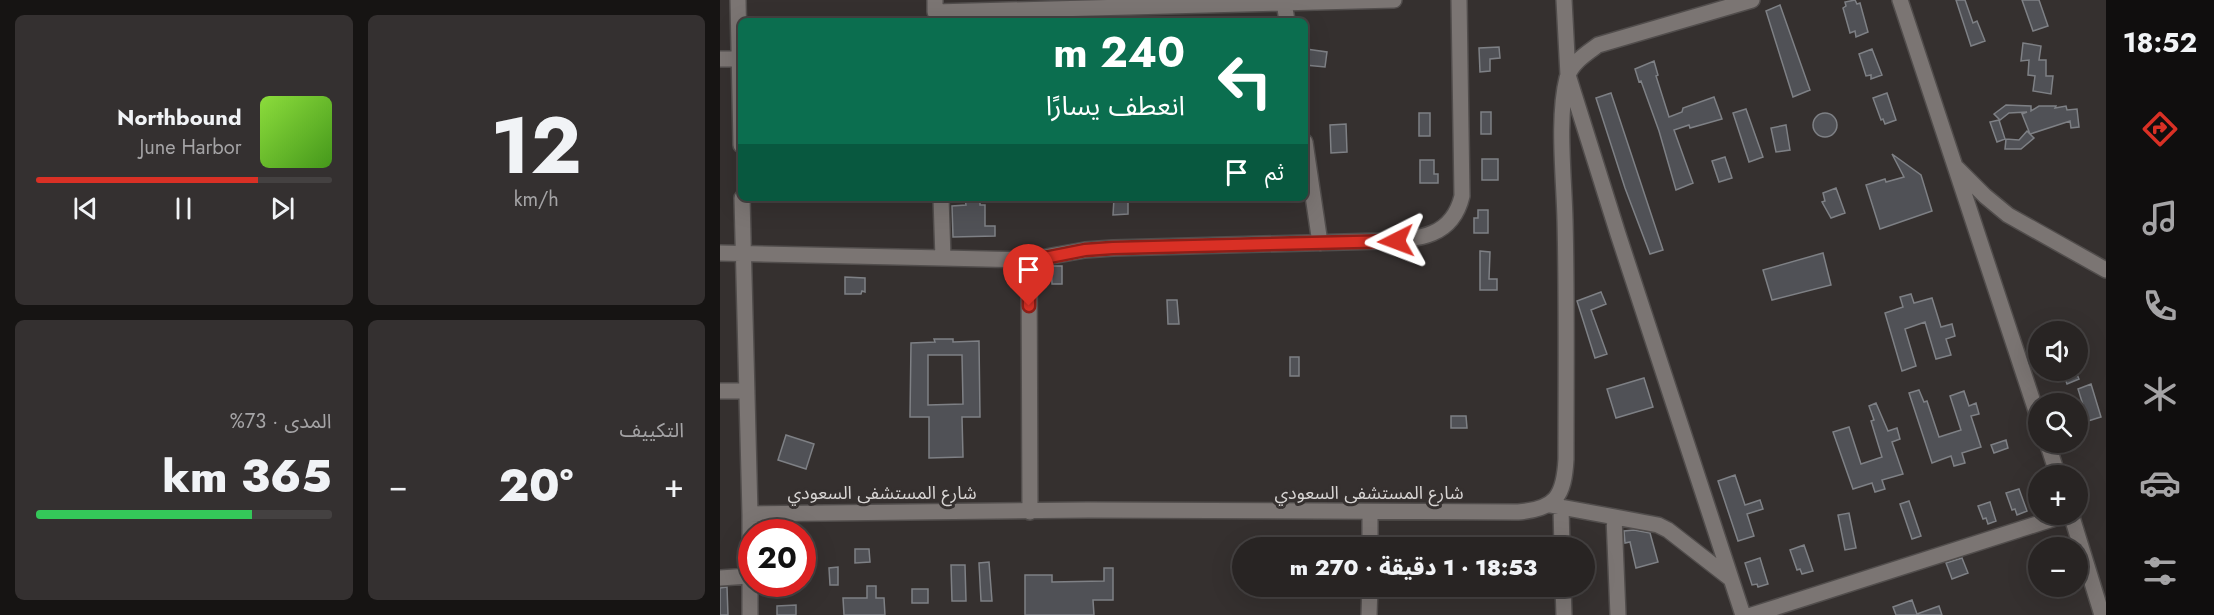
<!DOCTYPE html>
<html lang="ar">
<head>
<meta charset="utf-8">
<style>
  body { margin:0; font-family:Jost,"Noto Sans Arabic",sans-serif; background:#343030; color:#f1f3f6; direction:rtl; height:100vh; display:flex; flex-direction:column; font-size:22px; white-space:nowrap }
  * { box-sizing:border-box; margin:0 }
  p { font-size:20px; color:#a5a4a6 }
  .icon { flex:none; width:33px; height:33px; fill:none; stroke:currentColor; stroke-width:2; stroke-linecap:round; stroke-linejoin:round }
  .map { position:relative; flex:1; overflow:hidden; direction:ltr }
  .panel { display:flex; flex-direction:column; gap:15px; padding:15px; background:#161413; width:720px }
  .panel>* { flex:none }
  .hud { position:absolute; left:18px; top:18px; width:570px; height:183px; border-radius:9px; box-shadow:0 6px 24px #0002,0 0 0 2px #444141; direction:rtl; background:#0b6e4f; color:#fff; overflow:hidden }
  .buttons { position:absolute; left:1308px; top:321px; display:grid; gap:12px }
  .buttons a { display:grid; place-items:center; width:60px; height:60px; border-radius:50%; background:#282423; box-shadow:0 6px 24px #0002,0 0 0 2px #444141; font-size:30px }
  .speed { position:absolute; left:18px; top:519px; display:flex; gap:12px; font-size:30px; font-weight:700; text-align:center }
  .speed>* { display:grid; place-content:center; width:78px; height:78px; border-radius:50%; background:#282423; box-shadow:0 6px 24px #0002,0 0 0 2px #444141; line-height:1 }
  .speed .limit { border:9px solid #d22; background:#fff; color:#111 }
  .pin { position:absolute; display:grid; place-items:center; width:51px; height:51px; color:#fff; margin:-62px -26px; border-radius:50% 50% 50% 0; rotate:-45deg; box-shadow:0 0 6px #0007 }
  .pin .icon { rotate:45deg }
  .me { position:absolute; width:66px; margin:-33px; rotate:267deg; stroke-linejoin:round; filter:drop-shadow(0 0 4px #0008) }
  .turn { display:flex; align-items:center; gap:21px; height:126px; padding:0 24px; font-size:27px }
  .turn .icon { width:78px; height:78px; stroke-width:2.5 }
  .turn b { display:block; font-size:42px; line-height:51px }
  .then { display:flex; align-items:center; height:57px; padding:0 24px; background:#0003; gap:12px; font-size:22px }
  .big { font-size:45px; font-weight:800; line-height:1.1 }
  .panel .widget { flex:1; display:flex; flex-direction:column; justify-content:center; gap:9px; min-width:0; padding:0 21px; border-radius:9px; background:#343030 }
  .panel .dial { align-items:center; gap:0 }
  .dial b { font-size:78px; line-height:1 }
  .song { display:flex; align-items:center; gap:18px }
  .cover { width:72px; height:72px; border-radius:9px; background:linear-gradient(135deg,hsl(90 70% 55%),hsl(100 70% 35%)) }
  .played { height:6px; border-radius:3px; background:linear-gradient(90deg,#d93025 75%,#444141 75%) }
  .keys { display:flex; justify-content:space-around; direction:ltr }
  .heat { display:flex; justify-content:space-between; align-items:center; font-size:33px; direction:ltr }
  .charge { height:9px; border-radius:4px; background:linear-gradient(90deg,#34c759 73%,#444141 0) }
  .panel .tiles { flex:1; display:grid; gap:15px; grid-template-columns:repeat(2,1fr) }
  .trip { position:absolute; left:512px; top:537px; width:363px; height:60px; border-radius:30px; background:#282423; box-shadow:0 6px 24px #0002,0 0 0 2px #444141; font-weight:800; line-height:60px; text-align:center; direction:rtl }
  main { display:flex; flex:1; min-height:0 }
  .dock { display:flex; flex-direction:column; width:108px; justify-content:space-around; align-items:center; background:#100e0e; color:#a5a4a6 }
  .dock .icon { width:42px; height:42px }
  .dock .active { color:#d93025 }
  .dock b { font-size:27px; color:#f1f3f6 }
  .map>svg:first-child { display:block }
</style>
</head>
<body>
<main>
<nav class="dock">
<b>18:52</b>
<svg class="icon active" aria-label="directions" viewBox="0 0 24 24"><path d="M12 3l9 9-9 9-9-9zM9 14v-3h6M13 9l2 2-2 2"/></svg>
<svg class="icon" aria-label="music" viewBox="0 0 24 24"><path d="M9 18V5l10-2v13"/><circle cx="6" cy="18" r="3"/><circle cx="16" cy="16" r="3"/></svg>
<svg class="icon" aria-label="phone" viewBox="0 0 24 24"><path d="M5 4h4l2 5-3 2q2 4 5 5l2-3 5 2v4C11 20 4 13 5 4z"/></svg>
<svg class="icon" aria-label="climate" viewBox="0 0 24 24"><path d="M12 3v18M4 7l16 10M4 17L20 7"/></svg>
<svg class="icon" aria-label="car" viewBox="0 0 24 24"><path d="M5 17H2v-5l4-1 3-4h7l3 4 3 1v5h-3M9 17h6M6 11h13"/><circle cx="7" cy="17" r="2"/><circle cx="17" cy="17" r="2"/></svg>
<svg class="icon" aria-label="filters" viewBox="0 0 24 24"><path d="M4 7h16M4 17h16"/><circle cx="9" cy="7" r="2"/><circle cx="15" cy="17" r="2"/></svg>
</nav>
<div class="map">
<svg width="1386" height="615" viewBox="0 0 1386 615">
  <rect width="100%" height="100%" fill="#35302f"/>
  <path fill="#505156" stroke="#7e8085" stroke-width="1.5" fill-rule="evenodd" d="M 1135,0 L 1137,4 L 1140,3 L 1148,32 L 1136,37 L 1135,31 L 1130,33 L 1123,8 L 1126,6 L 1125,2 Z
    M 1236,0 L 1245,0 L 1253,23 L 1257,21 L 1265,41 L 1251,46 Z
    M 1302,0 L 1319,0 L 1328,26 L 1313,31 Z
    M 1060,5 L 1090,90 L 1073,97 L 1046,11 Z
    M 1303,43 L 1321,46 L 1319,60 L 1326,60 L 1326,76 L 1333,76 L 1331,94 L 1313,91 L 1315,76 L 1308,75 L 1309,60 L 1301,61 Z
    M 779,47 L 780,58 L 770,59 L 770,71 L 760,72 L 759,48 Z
    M 586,49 L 607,52 L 605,67 L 585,65 Z
    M 1152,49 L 1162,75 L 1151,79 L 1151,75 L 1146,76 L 1139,54 Z
    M 934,61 L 938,75 L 936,76 L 949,117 L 962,112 L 963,108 L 994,97 L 1002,119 L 970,128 L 969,125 L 954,130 L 973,183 L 956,190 L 939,131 L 921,81 L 919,82 L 915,69 Z
    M 891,93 L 943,250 L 930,254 L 905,188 L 876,98 Z
    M 1167,93 L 1176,120 L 1165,124 L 1163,119 L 1161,120 L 1153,98 Z
    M 1286,105 L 1311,106 L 1311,111 L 1319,106 L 1336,106 L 1335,108 L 1346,106 L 1347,110 L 1357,109 L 1359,127 L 1351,128 L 1350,121 L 1310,134 L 1314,138 L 1301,149 L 1285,149 L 1286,139 L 1299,140 L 1307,131 L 1310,134 L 1302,114 L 1307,112 L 1289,113 L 1280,120 L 1274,114 Z
    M 1026,109 L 1043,157 L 1029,162 L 1013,113 Z
    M 761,112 L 771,112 L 771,134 L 761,134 Z
    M 699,113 L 710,113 L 710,136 L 699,136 Z
    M1093 125a12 12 0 1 1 24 0a12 12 0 1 1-24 0Z
    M 1279,120 L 1285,139 L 1277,142 L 1270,122 Z
    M 626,124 L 627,152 L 611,153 L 610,125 Z
    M 1066,125 L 1070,150 L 1056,152 L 1051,128 Z
    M 1172,154 L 1201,175 L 1212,211 L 1160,229 L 1146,185 L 1165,179 L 1166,182 L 1184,177 Z
    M 1005,157 L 1012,178 L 999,182 L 992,161 Z
    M 762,159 L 778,159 L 778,180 L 762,180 Z
    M 700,160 L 714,160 L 714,174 L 718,174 L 718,183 L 700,183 Z
    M 1116,188 L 1125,213 L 1111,218 L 1102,202 L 1105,201 L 1103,193 Z
    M 245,198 L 260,198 L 260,205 L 265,205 L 265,226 L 275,226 L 275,236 L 233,237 L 232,206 L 246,205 Z
    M 394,198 L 408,198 L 408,214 L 393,215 Z
    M 758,210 L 768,210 L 768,233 L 754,233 L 754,218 L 758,218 Z
    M 760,251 L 770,252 L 769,279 L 777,279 L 777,290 L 760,290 Z
    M 1103,253 L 1111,285 L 1052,300 L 1043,270 Z
    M 331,266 L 342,266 L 342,284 L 332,284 Z
    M 125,277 L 145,278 L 145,292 L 142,291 L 141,294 L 125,294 Z
    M 881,292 L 886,304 L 871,310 L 887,354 L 875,358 L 857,301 Z
    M 1191,294 L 1194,303 L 1212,298 L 1221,327 L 1232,324 L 1235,336 L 1226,339 L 1231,355 L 1216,359 L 1205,322 L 1185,329 L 1196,366 L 1182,371 L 1165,313 L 1183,307 L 1180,297 Z
    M 447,300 L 457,300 L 459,324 L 448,324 Z
    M 214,339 L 233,339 L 233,342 L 259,341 L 260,417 L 242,417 L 243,457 L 209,458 L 209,417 L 190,417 L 191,343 L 215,342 ZM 208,355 L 242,355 L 243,404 L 208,405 Z
    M 570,357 L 579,357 L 579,376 L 570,376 Z
    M 1342,370 L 1355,370 L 1359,379 L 1347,384 Z
    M 924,378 L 933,407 L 896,418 L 887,389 Z
    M 1371,384 L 1381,417 L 1368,421 L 1358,389 Z
    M 1199,390 L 1204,402 L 1207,401 L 1219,437 L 1241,430 L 1230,396 L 1244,391 L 1249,406 L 1256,403 L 1259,414 L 1251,416 L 1261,447 L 1242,453 L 1245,463 L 1234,466 L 1231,456 L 1212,463 L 1189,393 Z
    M 1156,403 L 1168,431 L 1177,428 L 1180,439 L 1172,442 L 1183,474 L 1162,480 L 1165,489 L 1155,492 L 1152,483 L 1133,489 L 1113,432 L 1129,427 L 1141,464 L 1162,457 L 1151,421 L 1154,420 L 1149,406 Z
    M 731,416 L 746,416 L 747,428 L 731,428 Z
    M 66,435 L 94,444 L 86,469 L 58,460 Z
    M 1286,440 L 1288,448 L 1274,453 L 1271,445 Z
    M 1015,475 L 1025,505 L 1040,500 L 1043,509 L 1027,514 L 1034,536 L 1018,541 L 998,481 Z
    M 1299,489 L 1307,511 L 1297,515 L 1295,509 L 1292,510 L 1286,493 Z
    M 1189,501 L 1201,536 L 1192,539 L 1180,504 Z
    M 1270,502 L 1276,521 L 1268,524 L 1266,518 L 1263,519 L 1258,506 Z
    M 1129,513 L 1136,548 L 1125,550 L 1118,515 Z
    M 914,530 L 930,533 L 938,562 L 916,568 L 910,542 L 905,543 L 904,531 Z
    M 1084,545 L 1093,571 L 1082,574 L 1080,569 L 1077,570 L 1070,550 Z
    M 135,549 L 149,549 L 150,562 L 135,563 Z
    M 1040,558 L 1048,584 L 1038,587 L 1037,584 L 1032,585 L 1025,563 Z
    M 1242,558 L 1248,573 L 1232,579 L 1226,563 Z
    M 269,562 L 272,601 L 261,601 L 259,563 Z
    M 231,565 L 245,565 L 246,601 L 232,601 Z
    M 118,567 L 118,585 L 110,585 L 109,568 Z
    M 384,568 L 393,568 L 393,600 L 373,600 L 374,615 L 305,615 L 305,575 L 332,575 L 332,582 L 384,581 Z
    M 147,586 L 156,586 L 156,598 L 164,598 L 165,615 L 124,615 L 123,598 L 147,598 Z
    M 7,587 L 8,615 L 0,615 L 0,588 Z
    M 192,589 L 208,589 L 208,603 L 192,603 Z
    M 1192,600 L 1197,614 L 1219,606 L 1222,615 L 1176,615 L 1173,607 Z
    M 76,605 L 76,615 L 57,615 L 57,606 Z"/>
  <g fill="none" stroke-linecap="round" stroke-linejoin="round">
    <g stroke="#514d4c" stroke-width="18">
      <path id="minor" d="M 18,0 L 21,145
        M 215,0 L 215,12 L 674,0
        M 844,0 L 848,75 L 898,234 L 1023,615
        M 1180,0 L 1318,417
        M 564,2 L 567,21
        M 0,59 L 19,59
        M 585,142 L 600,243
        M 1237,168 L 1265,196 L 1288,215 L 1386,270
        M 22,198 L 30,514 L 30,615
        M 221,198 L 223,258 L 309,260 L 365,250 L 393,248 L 661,241 C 698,239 732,238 742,196 L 739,0
        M 0,253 L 223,258
        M 309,260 L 310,512
        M 0,391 L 27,391
        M 1327,442 L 1338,476
        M 830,505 L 938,525 L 948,530 L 1011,579
        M 841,507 L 842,548
        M 30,514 L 368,510 L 798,512 C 836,509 844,496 846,459 C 846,379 847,299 845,220 C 844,177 837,118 847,78 C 851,63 867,53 878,45 L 1032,0
        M 1351,514 L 1382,615
        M 894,517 L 898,615
        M 650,548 L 650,513
        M 0,578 L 29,576
        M 843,586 L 844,615
        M 649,615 L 650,586
        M 1032,615 L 1348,514"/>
    </g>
    <use href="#minor" stroke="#7b7573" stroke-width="15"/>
  </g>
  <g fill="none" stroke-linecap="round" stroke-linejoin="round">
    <g stroke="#8d1f18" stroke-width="15">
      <path id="route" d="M 309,306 L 309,261 L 365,250 L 393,248 L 676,241"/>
    </g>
    <use href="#route" stroke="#d93025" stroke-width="10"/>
  </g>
  <g text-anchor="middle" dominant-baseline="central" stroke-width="6" stroke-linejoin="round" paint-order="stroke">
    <g font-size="18" fill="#d8d5d4" stroke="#35302f">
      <text x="162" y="493">شارع المستشفى السعودي</text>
      <text x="649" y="493">شارع المستشفى السعودي</text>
    </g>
  </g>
</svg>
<div class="buttons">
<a><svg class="icon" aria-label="sound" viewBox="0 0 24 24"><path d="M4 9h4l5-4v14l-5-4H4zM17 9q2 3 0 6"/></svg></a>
<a><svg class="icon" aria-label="search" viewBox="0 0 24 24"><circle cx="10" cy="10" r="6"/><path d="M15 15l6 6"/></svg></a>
<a>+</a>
<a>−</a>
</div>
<div class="speed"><div class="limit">20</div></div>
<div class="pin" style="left:309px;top:306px;background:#d93025"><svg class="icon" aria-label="arrive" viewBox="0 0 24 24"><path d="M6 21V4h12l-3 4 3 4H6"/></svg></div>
<svg class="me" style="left:676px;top:241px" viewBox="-20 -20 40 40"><path d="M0-17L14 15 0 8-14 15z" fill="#d93025" stroke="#fff" stroke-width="4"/></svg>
<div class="trip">18:53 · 1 دقيقة · 270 m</div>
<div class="hud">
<div class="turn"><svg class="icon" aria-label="left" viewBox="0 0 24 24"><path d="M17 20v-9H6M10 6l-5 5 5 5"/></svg><div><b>240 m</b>انعطف يسارًا</div></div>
<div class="then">ثم<svg class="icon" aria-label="arrive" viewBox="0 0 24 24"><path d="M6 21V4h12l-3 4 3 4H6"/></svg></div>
</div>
</div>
<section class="panel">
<div class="tiles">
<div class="widget dial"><b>12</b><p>km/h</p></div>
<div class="widget">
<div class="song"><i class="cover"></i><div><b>Northbound</b><p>June Harbor</p></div></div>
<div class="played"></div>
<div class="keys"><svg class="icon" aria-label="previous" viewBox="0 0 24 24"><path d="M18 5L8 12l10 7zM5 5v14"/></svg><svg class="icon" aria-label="pause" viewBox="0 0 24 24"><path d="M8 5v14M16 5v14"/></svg><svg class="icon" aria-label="next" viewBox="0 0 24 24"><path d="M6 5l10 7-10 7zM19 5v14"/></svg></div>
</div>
<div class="widget"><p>التكييف</p>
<div class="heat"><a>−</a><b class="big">20°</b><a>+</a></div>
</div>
<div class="widget"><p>المدى · 73%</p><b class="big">365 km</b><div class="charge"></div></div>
</div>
</section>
</main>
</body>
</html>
